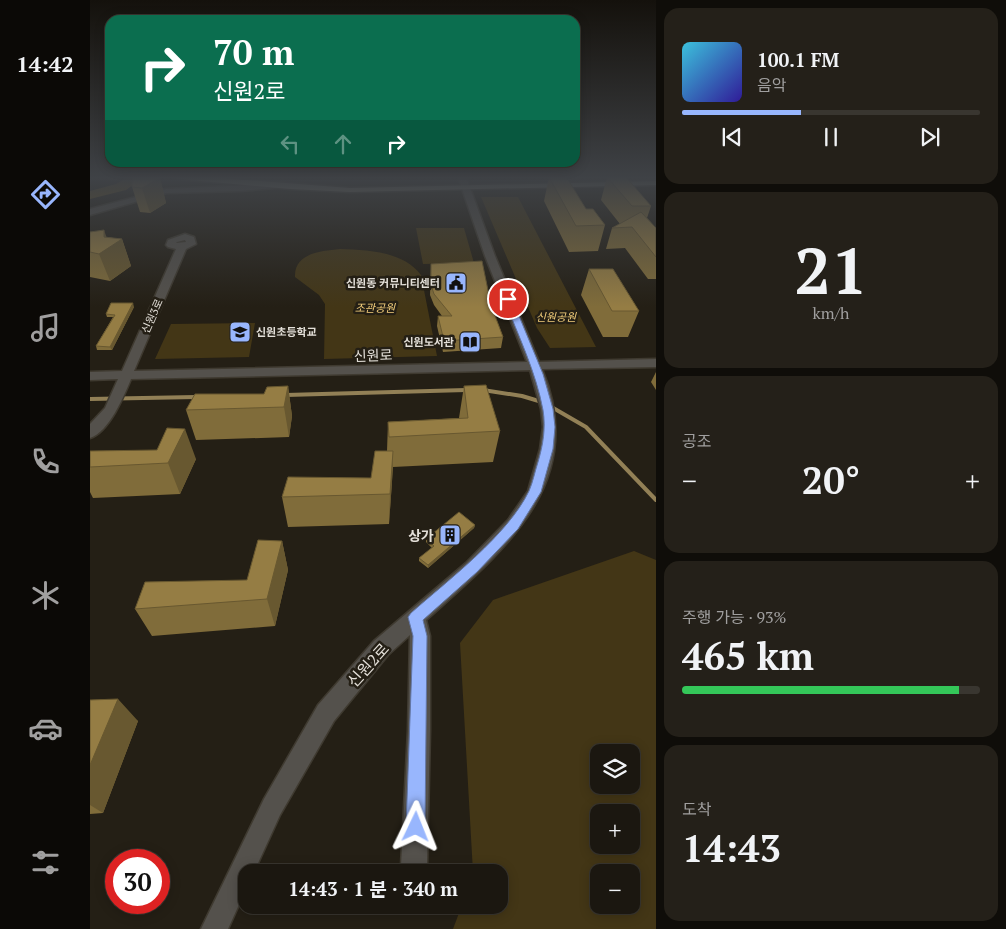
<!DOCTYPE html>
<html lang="ko">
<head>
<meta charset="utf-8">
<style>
  body { margin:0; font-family:"PT Serif","Noto Sans KR",serif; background:#242019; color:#f1f3f6; height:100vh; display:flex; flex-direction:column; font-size:19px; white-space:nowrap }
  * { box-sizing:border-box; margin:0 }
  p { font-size:16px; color:#a09f9f }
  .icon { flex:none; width:28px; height:28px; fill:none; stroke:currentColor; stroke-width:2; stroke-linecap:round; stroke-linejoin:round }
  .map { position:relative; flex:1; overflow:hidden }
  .panel { display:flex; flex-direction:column; gap:8px; padding:8px; background:#0f0d09; width:350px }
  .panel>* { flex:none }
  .hud { position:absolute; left:15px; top:15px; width:475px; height:152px; border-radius:15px; box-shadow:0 2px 12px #0003,0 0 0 1px #393630; background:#0b6e4f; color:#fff; overflow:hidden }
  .controls { position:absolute; left:500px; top:744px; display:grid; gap:10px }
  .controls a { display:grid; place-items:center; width:50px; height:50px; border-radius:10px; background:#1b1710; box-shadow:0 2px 12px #0003,0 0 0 1px #393630; font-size:25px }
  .speed { position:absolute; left:15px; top:849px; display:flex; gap:10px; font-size:25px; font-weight:700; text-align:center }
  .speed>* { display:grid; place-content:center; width:65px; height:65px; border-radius:50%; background:#1b1710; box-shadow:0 2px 12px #0003,0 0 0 1px #393630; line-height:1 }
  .speed .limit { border:8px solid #d22; background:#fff; color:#111 }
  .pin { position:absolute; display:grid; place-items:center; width:42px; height:42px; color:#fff; margin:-21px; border:2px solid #fff; border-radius:50%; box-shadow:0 1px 5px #0007 }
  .me { position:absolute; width:55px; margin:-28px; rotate:2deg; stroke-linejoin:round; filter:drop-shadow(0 0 4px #0008) }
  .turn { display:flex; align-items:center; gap:18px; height:105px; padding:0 25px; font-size:22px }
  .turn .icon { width:65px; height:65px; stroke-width:2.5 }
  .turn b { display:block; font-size:35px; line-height:42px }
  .lanes { display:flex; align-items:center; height:48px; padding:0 25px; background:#0003; justify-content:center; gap:25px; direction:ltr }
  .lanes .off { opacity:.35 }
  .big { font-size:38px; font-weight:700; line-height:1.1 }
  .panel .card { flex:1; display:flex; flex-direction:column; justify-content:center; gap:8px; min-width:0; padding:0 18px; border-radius:15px; background:#242019 }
  .panel .dial { align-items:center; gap:0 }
  .dial b { font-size:65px; line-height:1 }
  .song { display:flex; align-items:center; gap:15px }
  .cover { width:60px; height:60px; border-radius:8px; background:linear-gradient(135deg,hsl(190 70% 55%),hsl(250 70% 35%)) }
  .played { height:5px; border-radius:2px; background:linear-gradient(90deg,#98b6fd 40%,#393630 40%) }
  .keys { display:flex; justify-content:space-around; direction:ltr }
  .heat { display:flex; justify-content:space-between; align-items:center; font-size:28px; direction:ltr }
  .charge { height:8px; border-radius:4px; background:linear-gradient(90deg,#34c759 93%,#393630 0) }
  .trip { position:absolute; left:148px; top:864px; width:270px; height:50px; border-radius:15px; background:#1b1710; box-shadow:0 2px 12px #0003,0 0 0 1px #393630; font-weight:700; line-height:50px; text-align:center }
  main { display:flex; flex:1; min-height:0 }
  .menu { display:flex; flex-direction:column; width:90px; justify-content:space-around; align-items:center; background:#0b0906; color:#a09f9f }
  .menu .icon { width:35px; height:35px }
  .menu .selected { color:#98b6fd }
  .menu b { font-size:22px; color:#f1f3f6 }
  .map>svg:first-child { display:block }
</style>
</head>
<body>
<main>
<nav class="menu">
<b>14:42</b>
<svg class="icon selected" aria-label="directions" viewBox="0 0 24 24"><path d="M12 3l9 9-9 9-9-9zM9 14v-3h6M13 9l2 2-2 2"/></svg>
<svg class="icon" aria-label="music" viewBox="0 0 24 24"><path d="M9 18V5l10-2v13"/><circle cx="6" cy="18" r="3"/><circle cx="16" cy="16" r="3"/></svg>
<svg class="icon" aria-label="phone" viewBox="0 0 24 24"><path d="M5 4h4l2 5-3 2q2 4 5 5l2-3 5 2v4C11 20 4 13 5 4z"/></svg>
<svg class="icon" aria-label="climate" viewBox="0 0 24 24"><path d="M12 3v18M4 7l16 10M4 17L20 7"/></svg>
<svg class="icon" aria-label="car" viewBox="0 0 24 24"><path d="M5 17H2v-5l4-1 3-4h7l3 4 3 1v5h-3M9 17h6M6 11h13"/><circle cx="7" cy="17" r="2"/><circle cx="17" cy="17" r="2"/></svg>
<svg class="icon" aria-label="filters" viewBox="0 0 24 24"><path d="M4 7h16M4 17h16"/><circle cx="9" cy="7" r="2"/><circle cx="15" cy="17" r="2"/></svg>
</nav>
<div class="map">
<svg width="566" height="929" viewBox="0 0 566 929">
  <rect width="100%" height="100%" fill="#241f15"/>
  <path fill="#433616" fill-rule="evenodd" d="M 391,197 L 428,197 L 506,347 L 460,348 L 447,328 Z
    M 326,228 L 374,228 L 384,263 L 333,264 Z
    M 250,249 C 277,250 313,251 331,275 L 347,356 L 234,359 L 235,304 L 229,295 L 205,277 C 204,253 231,251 250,249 Z
    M 165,323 L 159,357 L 65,359 L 81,324 Z
    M 544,551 L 566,560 L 566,929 L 363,929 L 372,905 L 409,905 L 409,872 L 383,872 L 370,643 L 403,600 ZM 541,752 L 541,785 L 509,785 L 509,752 ZM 541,812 L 541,845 L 509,845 L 509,812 ZM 541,872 L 541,905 L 509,905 L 509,872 Z"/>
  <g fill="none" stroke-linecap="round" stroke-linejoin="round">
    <path stroke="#928056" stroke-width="4" d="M 393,390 L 432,396 L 452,402
      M 196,395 L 376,390
      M 0,399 L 106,397
      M 458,405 L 496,427 L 566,500"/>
    <path fill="#6f581e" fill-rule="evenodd" d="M 38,177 L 54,177 L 36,190 L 0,199 L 0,191 L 26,184 Z"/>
    <g stroke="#3f3a30" stroke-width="3">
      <path id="minor" d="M 368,177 L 376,177 L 405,256 L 449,362 L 566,359 L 566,367 L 452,369 C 500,483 412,552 336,620 L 340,636 L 340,730 L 337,866 L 334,872 L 314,872 L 311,866 L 318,730 L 320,635 L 298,655 L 244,721 L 190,815 L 164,872 L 156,872 L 156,889 L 138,929 L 111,929 L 174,799 L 228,705 L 284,641 L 376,563 L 418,520 L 438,491 L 450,449 L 453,427 L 451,409 L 440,370 L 41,379 C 34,396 19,432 0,438 L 0,424 L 15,408 L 28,379 L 0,380 L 0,372 L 32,371 L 86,249 L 78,247 L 76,245 L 78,240 L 95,234 L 104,237 L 106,244 L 96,249 L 44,371 L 437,362 L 395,256 ZM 95,240 L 96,242 L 86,243 L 87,242 Z
        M 183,184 L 187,186 L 186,188 L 150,191 L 76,193 L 0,215 L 0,209 L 76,189 Z"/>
    </g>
    <g stroke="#3f3a30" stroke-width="3">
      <path id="major" d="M 84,177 L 119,177 L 260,188 L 566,181 L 566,185 L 260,192 L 200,189 L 88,179 Z"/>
    </g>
    <use href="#minor" fill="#54514c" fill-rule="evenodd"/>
    <use href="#major" fill="#888378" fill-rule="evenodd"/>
  </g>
  <path fill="#806c3a" d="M 459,177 L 515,225 L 508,251 L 479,252 L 454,201 Z
    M 517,177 L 561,206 L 557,218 L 566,228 L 566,279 L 558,279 L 535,248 L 516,249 L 522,228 L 530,224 L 511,200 Z
    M 70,178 L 76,203 L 60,213 L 50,212 L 42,187 Z
    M 0,232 L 16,237 L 32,239 L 41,266 L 20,281 L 0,277 Z
    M 341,264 L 401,305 L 413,337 L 411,348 L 353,352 L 347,326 L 348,316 L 352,316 L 344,305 L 340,295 Z
    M 499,269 L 549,311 L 538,337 L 513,337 L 491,295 Z
    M 44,307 L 22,350 L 7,350 L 6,346 L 23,317 L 17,317 L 16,314 Z
    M 566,372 L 566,390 L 561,382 Z
    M 198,386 L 202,416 L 199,437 L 106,440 L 96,410 L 174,394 Z
    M 374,386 L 410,431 L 403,462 L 303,467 L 299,524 L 198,527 L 192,497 L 281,478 L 297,451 L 298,422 L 369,418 Z
    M 0,451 L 106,459 L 90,494 L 3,498 L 0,492 Z
    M 385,525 L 384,528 L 338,568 L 329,561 L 329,558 L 342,548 L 336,542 L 336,539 Z
    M 192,541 L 198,570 L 185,626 L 62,636 L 45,609 L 157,580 Z
    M 0,700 L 48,721 L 13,813 L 0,814 Z"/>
  <path fill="#685830" d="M 70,178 L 76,203 L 60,213 L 52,188 Z
    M 14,230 L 20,247 L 32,239 L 41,266 L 20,281 L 9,254 L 14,237 Z
    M 43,303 L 44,307 L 22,350 L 20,347 Z
    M 198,386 L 202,416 L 199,437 L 194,407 Z
    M 95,429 L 106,459 L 90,494 L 78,463 Z
    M 303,451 L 302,482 L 299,524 L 300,494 Z
    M 385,525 L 384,528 L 338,568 L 338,565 Z
    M 192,541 L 198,570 L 185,626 L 177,599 Z
    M 28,699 L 48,721 L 13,813 L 0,805 L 0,765 Z"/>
  <path fill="#957d44" stroke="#685830" d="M 44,177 L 63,177 L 70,178 L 52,188 L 42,187 L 42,178 Z
    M 459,177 L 477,178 L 496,209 L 503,209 L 515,225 L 486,226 Z
    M 517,177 L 536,177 L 561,206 L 542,206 Z
    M 551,212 L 566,228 L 566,257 L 542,227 L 522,228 Z
    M 14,230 L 14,237 L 32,239 L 9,254 L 0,252 L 0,232 Z
    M 392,261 L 401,305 L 413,337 L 354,341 L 348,316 L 362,316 L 344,294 L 341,285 L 341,264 Z
    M 499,269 L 523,269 L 549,311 L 522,311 Z
    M 21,303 L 43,303 L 20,347 L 6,346 L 25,315 L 16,314 Z
    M 396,385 L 410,431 L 299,437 L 298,422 L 378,418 L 374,386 Z
    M 198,386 L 194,407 L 96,410 L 105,394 L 174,394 L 177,387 Z
    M 77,428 L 95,429 L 78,463 L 0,467 L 0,451 L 67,450 Z
    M 285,451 L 303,451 L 300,494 L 192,497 L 198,477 L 281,478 Z
    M 369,512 L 385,525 L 338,565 L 329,558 L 344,546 L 336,539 Z
    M 168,540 L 192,541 L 177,599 L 45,609 L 55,582 L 157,580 Z
    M 28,699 L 0,765 L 0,700 Z"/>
  <linearGradient id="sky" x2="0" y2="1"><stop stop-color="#14110c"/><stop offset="0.58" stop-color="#3f4246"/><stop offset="1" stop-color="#3f4246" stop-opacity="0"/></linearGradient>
  <rect width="566" height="307" fill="url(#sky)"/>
  <path fill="#98b6fd" stroke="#6376a4" d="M 415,297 L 422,299 L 453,374 L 463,409 L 465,427 L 463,449 L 451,492 L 428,529 L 387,572 L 333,620 L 337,636 L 335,827 L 332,833 L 326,836 L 319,833 L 316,827 L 323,636 L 318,617 L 321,613 C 357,581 418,535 439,491 C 443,482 445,471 448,462 C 453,445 456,428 453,410 C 446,372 428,335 414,299 Z"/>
  <defs>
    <g id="civic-square" transform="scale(1.125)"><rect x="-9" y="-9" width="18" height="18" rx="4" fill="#98b6fd" stroke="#241f15"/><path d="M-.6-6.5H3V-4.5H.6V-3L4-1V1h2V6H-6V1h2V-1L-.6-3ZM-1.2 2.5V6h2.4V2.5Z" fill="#111"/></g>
    <g id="school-square" transform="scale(1.125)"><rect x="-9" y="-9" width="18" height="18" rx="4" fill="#98b6fd" stroke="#241f15"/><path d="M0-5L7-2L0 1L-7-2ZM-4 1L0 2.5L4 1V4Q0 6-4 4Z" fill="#111"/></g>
    <g id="library-square" transform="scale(1.125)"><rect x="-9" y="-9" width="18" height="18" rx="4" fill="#98b6fd" stroke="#241f15"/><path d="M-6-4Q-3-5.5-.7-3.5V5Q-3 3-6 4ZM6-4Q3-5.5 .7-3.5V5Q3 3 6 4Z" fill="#111"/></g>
    <g id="building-square" transform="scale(1.125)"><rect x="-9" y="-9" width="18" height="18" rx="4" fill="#98b6fd" stroke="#241f15"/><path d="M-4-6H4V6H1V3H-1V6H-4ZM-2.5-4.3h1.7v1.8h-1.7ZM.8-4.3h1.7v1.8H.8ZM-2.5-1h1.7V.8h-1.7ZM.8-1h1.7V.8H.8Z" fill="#111"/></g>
  </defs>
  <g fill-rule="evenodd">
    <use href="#civic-square" x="366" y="283"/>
    <use href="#school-square" x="150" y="332"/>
    <use href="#library-square" x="380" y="342"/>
    <use href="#building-square" x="360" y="535"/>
  </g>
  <g text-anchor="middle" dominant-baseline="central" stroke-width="5" stroke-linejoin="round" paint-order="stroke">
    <g font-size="11" font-weight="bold" fill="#e3dfd8" stroke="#241f15" text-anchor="end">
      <text x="350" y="283">신원동 커뮤니티센터</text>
      <text x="166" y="332" text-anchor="start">신원초등학교</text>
      <text x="364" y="342">신원도서관</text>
    </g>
    <g font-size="11" font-style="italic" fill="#f3ce7b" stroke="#241f15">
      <text x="285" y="308">조관공원</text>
      <text x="466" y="317">신원공원</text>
    </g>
    <g font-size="11" fill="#e3dfd8" stroke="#241f15">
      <text transform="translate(62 316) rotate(-66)">신원3로</text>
    </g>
    <g font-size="14" fill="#e3dfd8" stroke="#241f15">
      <text transform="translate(283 355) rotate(-2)">신원로</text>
    </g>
    <g font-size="14" font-weight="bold" fill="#e3dfd8" stroke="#241f15" text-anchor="end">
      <text x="344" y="535">상가</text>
    </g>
    <g font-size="16" fill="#e3dfd8" stroke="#241f15">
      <text transform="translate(278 665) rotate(-48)">신원2로</text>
    </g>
  </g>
</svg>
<div class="controls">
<a><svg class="icon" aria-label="layers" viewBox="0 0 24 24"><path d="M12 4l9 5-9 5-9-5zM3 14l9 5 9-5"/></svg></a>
<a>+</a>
<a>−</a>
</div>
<div class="speed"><div class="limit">30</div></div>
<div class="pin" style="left:418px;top:299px;background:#d93025"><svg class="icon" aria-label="arrive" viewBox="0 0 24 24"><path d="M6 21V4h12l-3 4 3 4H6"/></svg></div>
<svg class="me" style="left:326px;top:827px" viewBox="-20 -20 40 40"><path d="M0-17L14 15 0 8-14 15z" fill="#98b6fd" stroke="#fff" stroke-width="4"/></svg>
<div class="trip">14:43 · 1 분 · 340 m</div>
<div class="hud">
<div class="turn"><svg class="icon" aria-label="right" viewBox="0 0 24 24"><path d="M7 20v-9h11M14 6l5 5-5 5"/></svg><div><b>70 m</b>신원2로</div></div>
<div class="lanes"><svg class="icon off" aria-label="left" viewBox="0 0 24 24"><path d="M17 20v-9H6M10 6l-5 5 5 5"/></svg><svg class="icon off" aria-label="ahead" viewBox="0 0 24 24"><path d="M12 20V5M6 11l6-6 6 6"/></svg><svg class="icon" aria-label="right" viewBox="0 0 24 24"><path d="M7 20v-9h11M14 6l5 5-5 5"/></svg></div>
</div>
</div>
<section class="panel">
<div class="card">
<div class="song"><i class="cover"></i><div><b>100.1 FM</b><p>음악</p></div></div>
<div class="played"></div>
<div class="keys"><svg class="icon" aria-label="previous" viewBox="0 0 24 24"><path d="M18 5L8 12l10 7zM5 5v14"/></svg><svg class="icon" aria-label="pause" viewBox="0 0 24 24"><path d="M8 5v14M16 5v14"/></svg><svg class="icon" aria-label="next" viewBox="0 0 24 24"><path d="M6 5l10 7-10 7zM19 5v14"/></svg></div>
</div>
<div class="card dial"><b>21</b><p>km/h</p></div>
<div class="card"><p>공조</p>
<div class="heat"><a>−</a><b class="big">20°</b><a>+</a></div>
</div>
<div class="card"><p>주행 가능 · 93%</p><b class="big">465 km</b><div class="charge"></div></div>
<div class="card"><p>도착</p><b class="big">14:43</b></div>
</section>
</main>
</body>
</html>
